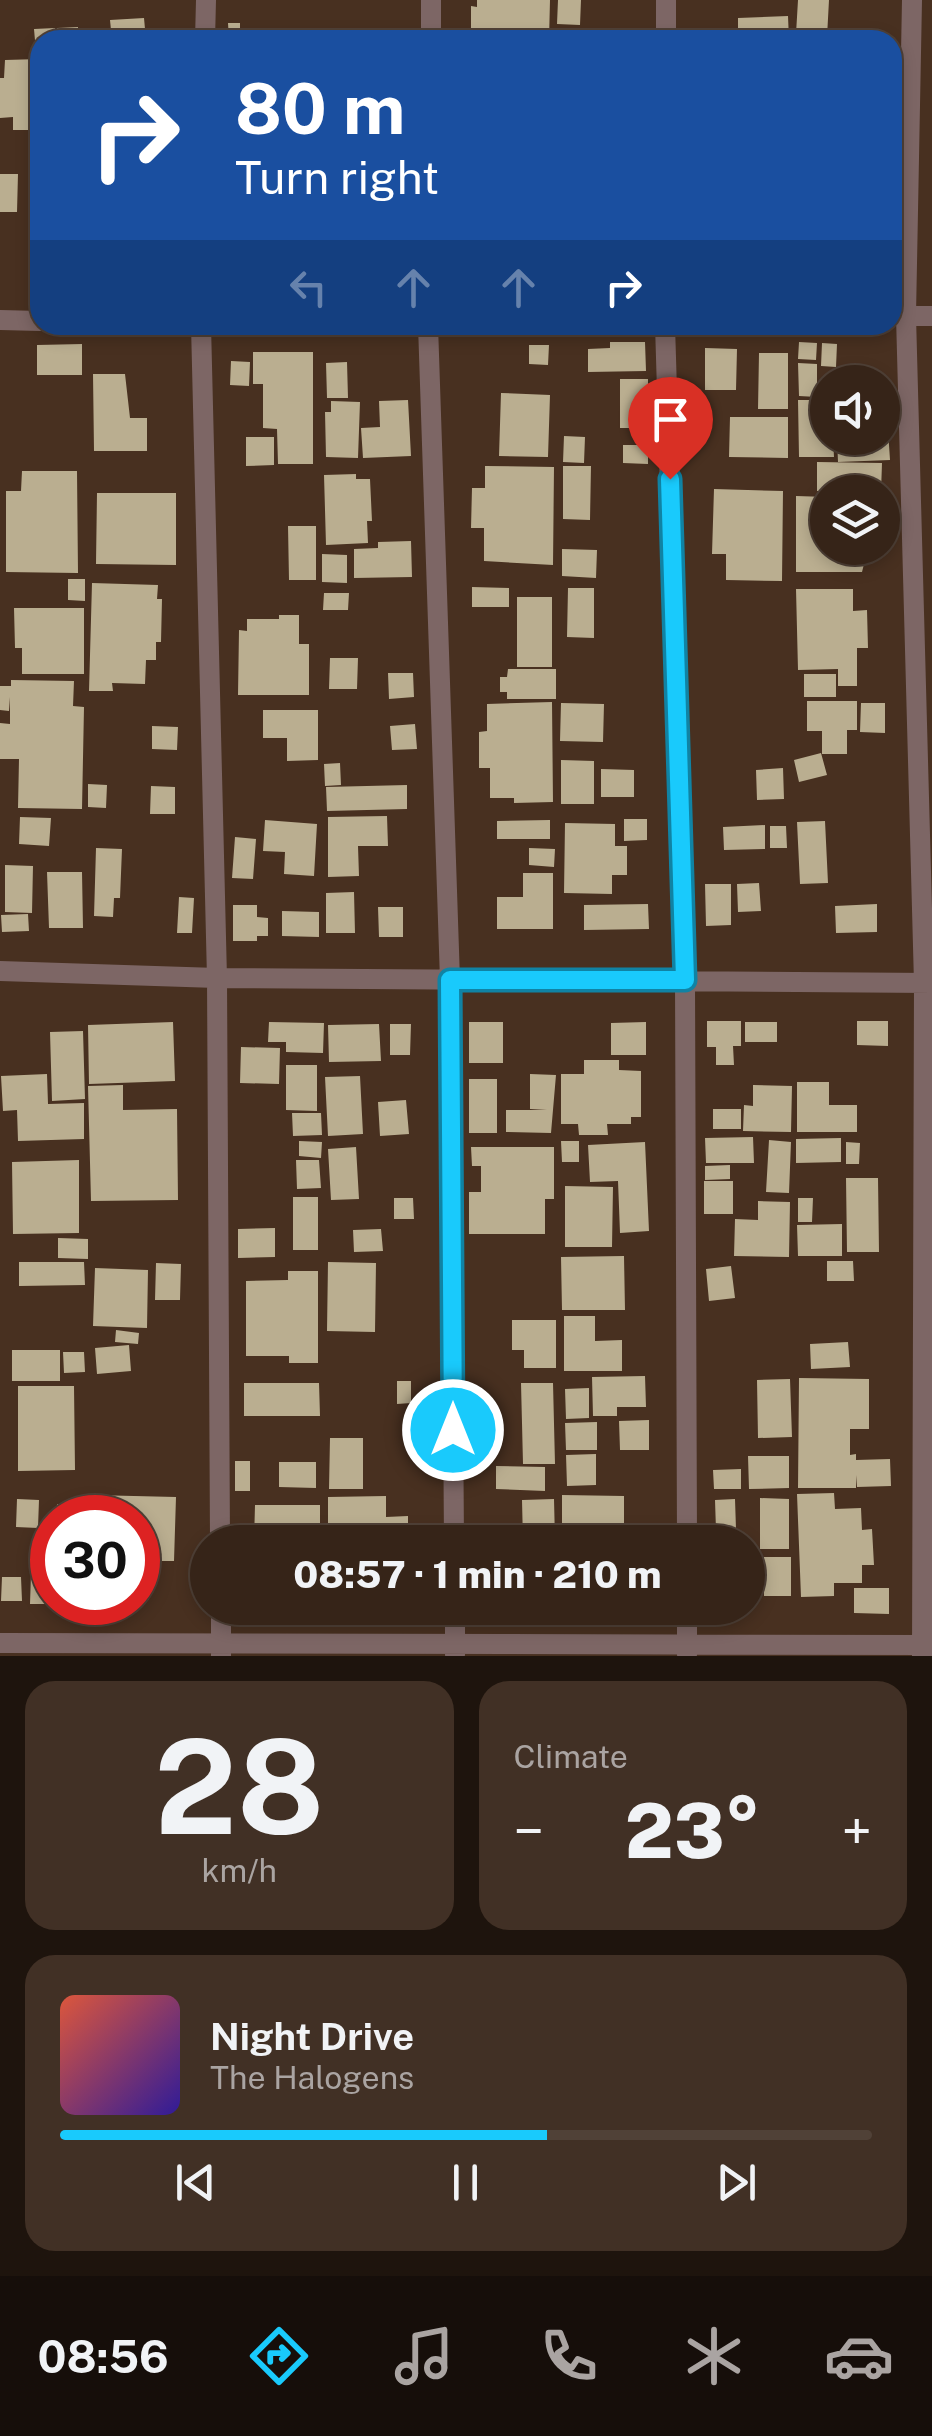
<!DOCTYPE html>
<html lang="en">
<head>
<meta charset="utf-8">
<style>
  body { margin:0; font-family:"Public Sans",sans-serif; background:#413025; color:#f1f3f6; height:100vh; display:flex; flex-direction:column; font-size:38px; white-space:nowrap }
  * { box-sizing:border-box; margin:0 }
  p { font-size:32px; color:#aaa4a2 }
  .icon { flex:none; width:55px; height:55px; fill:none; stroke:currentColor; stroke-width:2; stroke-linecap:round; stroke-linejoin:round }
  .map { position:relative; height:1656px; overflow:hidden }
  .side { display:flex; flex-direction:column; gap:25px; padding:25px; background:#1e140d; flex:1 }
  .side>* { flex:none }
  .guide { position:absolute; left:30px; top:30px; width:872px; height:305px; border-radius:30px; box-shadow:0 5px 15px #0003,0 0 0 2px #504137; background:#1a4fa0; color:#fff; overflow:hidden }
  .fabs { position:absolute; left:810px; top:365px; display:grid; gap:20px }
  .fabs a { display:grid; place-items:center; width:90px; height:90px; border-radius:50%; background:#362418; box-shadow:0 5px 15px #0003,0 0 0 2px #504137; font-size:50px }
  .speed { position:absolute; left:30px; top:1495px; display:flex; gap:20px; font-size:50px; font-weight:700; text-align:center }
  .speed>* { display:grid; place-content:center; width:130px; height:130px; border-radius:50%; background:#362418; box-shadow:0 5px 15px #0003,0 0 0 2px #504137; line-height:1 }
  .speed .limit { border:15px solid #d22; background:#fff; color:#111 }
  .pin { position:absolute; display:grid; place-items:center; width:85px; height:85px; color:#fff; margin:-102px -42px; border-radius:50% 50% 50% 0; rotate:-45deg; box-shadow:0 0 10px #0007 }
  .pin .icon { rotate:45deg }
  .me { position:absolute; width:110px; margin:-55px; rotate:0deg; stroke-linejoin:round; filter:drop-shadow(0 0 8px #0008) }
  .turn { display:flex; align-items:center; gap:35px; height:210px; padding:0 40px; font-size:45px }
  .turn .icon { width:130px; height:130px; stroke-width:2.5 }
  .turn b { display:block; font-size:70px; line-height:85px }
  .lanes { display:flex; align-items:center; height:95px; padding:0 40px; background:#0003; justify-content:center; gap:50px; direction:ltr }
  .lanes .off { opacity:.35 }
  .big { font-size:75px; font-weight:800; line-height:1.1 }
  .side .tile { flex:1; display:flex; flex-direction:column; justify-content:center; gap:15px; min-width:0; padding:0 35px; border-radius:30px; background:#413025 }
  .side .dial { align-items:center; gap:0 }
  .dial b { font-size:130px; line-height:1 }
  .song { display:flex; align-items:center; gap:30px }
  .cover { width:120px; height:120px; border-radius:15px; background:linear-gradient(135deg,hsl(10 70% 55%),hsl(250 70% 35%)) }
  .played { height:10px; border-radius:5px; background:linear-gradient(90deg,#19cafc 60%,#504137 60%) }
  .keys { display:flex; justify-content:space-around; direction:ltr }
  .heat { display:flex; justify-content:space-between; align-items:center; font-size:55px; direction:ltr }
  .side .tiles { flex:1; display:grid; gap:25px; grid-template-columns:1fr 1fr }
  .tile:last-child { grid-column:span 2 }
  .trip { position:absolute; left:190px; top:1525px; width:575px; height:100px; border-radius:50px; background:#362418; box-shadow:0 5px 15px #0003,0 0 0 2px #504137; font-weight:800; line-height:100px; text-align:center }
  .tab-bar { display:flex; height:160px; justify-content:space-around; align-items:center; background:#160e0a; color:#aaa4a2 }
  .tab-bar .icon { width:70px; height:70px }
  .tab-bar .on { color:#19cafc }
  .tab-bar b { font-size:45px; color:#f1f3f6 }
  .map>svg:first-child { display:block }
</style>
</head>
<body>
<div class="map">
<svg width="932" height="1656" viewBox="0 0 932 1656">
  <rect width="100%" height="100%" fill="#483020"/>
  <path fill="#baae90" d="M 477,0 L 550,0 L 549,40 L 471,40 L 471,6 L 477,7 Z
    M 558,0 L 581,0 L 580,25 L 557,24 Z
    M 798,0 L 829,0 L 827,37 L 800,40 L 800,34 L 796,34 Z
    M 788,16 L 789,40 L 738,40 L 738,18 Z
    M 144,18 L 146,40 L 112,40 L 110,20 Z
    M 228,23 L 240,23 L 240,33 L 296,32 L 296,40 L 229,40 Z
    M 78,27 L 78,40 L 57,40 L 57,28 Z
    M 55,28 L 56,40 L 40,40 L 40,52 L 36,52 L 34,29 Z
    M 40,59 L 40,130 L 13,130 L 13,117 L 0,118 L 0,78 L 4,78 L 5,60 Z
    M 0,174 L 18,174 L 17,212 L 0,212 Z
    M 610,342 L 645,342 L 646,371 L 588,372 L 588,349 L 610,348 Z
    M 799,342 L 817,343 L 816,360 L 798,359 Z
    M 822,343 L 837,344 L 836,367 L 821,366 Z
    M 82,344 L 82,375 L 37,375 L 37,345 Z
    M 529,345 L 549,345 L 548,365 L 529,364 Z
    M 705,348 L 737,349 L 736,390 L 705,390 Z
    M 253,352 L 313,352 L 313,464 L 278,464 L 277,429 L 263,428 L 263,384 L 253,384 Z
    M 759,353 L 788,353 L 788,409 L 758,409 Z
    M 231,361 L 250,362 L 249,386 L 230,385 Z
    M 347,362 L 348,398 L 327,398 L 326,363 Z
    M 798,363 L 817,364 L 817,397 L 799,396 Z
    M 93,374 L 125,374 L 130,418 L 147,418 L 147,451 L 94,451 Z
    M 620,379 L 648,379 L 648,428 L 620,428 Z
    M 501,393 L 550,395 L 548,457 L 499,456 Z
    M 408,400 L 411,456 L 363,458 L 361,428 L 380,427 L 379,401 Z
    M 798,400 L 828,400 L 828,438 L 833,438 L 834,457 L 799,457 Z
    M 331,401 L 360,402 L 358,458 L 326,457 L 325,412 L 331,412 Z
    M 730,417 L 788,417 L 788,458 L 729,457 Z
    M 882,430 L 888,430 L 890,460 L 838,462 L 837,438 L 882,438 Z
    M 564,436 L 585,437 L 584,463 L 563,462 Z
    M 246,437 L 274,437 L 274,465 L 246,466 Z
    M 623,445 L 648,445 L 648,464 L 623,463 Z
    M 817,462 L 882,463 L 881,492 L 817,491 Z
    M 485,466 L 554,467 L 553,565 L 484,561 L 484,528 L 471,528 L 472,488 L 485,488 Z
    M 563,466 L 591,466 L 590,520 L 563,519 Z
    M 22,471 L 77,471 L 78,573 L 6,572 L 6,491 L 21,491 Z
    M 356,474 L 356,479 L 370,479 L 372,521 L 367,521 L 368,543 L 326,545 L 324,475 Z
    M 714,489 L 783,491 L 782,581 L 726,580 L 726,554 L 712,554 Z
    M 97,493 L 176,493 L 176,565 L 96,564 Z
    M 796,496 L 828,497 L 828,548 L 868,548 L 862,572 L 796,572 Z
    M 288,526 L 316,526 L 316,580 L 289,580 Z
    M 411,541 L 412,577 L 354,578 L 354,549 L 378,548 L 378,542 Z
    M 562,549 L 597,550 L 596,578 L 562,576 Z
    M 322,554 L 347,555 L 347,583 L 322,582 Z
    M 68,579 L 85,579 L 85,601 L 68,600 Z
    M 92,583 L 158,585 L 157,599 L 162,599 L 161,642 L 156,642 L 156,660 L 146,660 L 145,684 L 112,683 L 113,691 L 89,691 Z
    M 472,587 L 509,588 L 509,607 L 472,607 Z
    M 568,588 L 594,588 L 594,638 L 567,637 Z
    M 796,589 L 853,589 L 853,611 L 867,610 L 868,648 L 857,648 L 857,686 L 838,686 L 838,669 L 798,670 Z
    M 324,593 L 349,593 L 348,610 L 323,610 Z
    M 517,597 L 552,597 L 552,667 L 517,667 Z
    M 14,608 L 84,608 L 84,674 L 22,674 L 22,648 L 15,648 Z
    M 279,615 L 299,615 L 299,644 L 309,644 L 309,695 L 238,695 L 239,630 L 247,631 L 247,619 L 279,619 Z
    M 330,658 L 358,658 L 357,689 L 329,689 Z
    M 508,669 L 556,669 L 556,699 L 507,699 L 507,692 L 500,692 L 500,677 L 507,677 Z
    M 388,673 L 413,673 L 414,697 L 389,699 Z
    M 804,674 L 836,674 L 836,697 L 804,697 Z
    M 11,680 L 74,681 L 73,706 L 84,707 L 82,809 L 18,808 L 19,759 L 0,759 L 0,723 L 10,724 L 10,697 L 9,711 L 0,710 L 0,686 L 11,686 Z
    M 807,701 L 857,701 L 857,730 L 847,730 L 847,754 L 822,754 L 822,731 L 807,731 Z
    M 552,702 L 553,802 L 514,803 L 514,798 L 490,798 L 490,768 L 479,768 L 479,732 L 487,731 L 487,704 Z
    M 561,703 L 604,704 L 603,742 L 560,741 Z
    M 861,703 L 885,703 L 885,733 L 860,732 Z
    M 263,710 L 318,710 L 318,760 L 287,761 L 287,738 L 263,738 Z
    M 415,724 L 417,749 L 392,750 L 390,726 Z
    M 152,726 L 178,727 L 177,750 L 152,749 Z
    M 821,753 L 827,775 L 799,782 L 794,760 Z
    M 561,760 L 594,761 L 594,804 L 561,804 Z
    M 340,763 L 341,785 L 325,786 L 324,764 Z
    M 783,768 L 784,799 L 757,800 L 756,770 Z
    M 601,769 L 634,770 L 634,797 L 601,797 Z
    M 88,784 L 107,785 L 106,808 L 88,807 Z
    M 407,785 L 407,809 L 327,811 L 326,787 Z
    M 151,786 L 175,787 L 175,814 L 150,814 Z
    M 387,816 L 388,846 L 358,846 L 359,876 L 328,877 L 328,817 Z
    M 20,817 L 51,818 L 49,846 L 19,844 Z
    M 624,819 L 647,819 L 647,840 L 624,841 Z
    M 265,820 L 317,824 L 314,876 L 284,874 L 285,852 L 263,851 Z
    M 550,820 L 550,839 L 497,839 L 497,821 Z
    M 825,821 L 828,883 L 800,884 L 797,822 Z
    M 565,823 L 615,824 L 615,846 L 627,846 L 627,875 L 612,875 L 612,894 L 564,893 Z
    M 765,825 L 765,849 L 724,850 L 723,827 Z
    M 770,826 L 786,826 L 787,848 L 770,848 Z
    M 235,837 L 256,839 L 253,879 L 232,878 Z
    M 96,848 L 122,849 L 120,898 L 114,898 L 113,917 L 94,916 Z
    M 529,848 L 555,849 L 554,867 L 529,865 Z
    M 5,865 L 33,866 L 32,913 L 5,912 Z
    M 47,872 L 82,872 L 83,928 L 49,928 Z
    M 523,873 L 553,873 L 553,929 L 497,929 L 497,897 L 523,897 Z
    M 759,883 L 761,911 L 738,912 L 737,884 Z
    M 705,884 L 731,884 L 731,925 L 706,926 Z
    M 354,892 L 355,933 L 326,933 L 326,893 Z
    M 179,897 L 194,898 L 192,933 L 177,933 Z
    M 648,904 L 649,929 L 584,930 L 584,905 Z
    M 877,904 L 877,932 L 836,933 L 835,906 Z
    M 233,905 L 257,905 L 257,917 L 268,918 L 268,936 L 257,936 L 257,941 L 233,941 Z
    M 378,907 L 403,907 L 403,937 L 379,937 Z
    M 282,911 L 319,912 L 319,937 L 282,936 Z
    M 28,914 L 29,931 L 2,932 L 1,915 Z
    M 707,1021 L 741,1021 L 741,1046 L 733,1046 L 734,1065 L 716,1065 L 716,1047 L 707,1047 Z
    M 857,1021 L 888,1021 L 888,1046 L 857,1045 Z
    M 173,1022 L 175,1081 L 89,1084 L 88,1025 Z
    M 269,1022 L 324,1023 L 323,1053 L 286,1052 L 286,1042 L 268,1042 Z
    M 469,1022 L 503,1022 L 503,1063 L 469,1063 Z
    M 646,1022 L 646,1055 L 611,1055 L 611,1023 Z
    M 745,1022 L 777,1022 L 777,1042 L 745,1042 Z
    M 379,1024 L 381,1061 L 329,1062 L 328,1025 Z
    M 390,1024 L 411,1024 L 410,1055 L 390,1055 Z
    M 83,1031 L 85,1099 L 52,1101 L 50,1032 Z
    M 241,1047 L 280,1048 L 279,1084 L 240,1083 Z
    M 584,1060 L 619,1060 L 619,1070 L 641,1071 L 641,1117 L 631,1117 L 631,1124 L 607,1124 L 608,1135 L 579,1135 L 578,1124 L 561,1124 L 561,1074 L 584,1074 Z
    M 286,1065 L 317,1065 L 317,1111 L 286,1110 Z
    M 47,1074 L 48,1104 L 84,1103 L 84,1139 L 18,1141 L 17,1110 L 3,1111 L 1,1076 Z
    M 530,1074 L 556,1075 L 551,1133 L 506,1132 L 506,1110 L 547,1110 L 530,1109 Z
    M 360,1076 L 363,1134 L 328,1136 L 325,1077 Z
    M 469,1079 L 497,1079 L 497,1133 L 469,1133 Z
    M 797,1082 L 829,1082 L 829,1105 L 857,1105 L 857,1132 L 797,1132 Z
    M 123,1085 L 123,1110 L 177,1109 L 178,1200 L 91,1201 L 88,1086 Z
    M 753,1085 L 792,1086 L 791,1132 L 743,1131 L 744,1105 L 753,1106 Z
    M 406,1100 L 409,1134 L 380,1136 L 378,1102 Z
    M 713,1109 L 741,1109 L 741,1129 L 713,1129 Z
    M 292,1113 L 321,1113 L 322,1135 L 293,1136 Z
    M 753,1137 L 754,1163 L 706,1163 L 705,1138 Z
    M 841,1138 L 841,1162 L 796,1163 L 796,1139 Z
    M 769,1140 L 791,1142 L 789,1193 L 766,1192 Z
    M 299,1141 L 322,1142 L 321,1158 L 299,1156 Z
    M 561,1141 L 579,1141 L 579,1162 L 562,1162 Z
    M 645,1142 L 649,1231 L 620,1233 L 618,1181 L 590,1182 L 588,1145 Z
    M 846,1142 L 860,1143 L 859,1164 L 846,1164 Z
    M 356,1147 L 359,1199 L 331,1200 L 328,1149 Z
    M 471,1147 L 554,1147 L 554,1199 L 545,1199 L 545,1234 L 469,1234 L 469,1192 L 481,1192 L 481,1166 L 472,1166 Z
    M 79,1160 L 79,1233 L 13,1234 L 12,1162 Z
    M 296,1160 L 319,1160 L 321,1188 L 297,1189 Z
    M 730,1165 L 730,1179 L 705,1180 L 705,1166 Z
    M 846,1178 L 878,1178 L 879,1252 L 847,1252 Z
    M 704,1181 L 733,1181 L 733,1214 L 704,1214 Z
    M 565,1186 L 613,1187 L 612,1247 L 565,1247 Z
    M 293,1197 L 318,1197 L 318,1250 L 293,1250 Z
    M 394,1198 L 413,1198 L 414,1219 L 394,1219 Z
    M 798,1198 L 813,1198 L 812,1222 L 798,1222 Z
    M 758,1201 L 790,1202 L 789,1257 L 734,1256 L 735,1219 L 758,1220 Z
    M 842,1224 L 842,1256 L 798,1256 L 797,1225 Z
    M 275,1228 L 275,1257 L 238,1258 L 238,1229 Z
    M 381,1229 L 383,1251 L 354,1252 L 353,1230 Z
    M 58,1238 L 88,1239 L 88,1259 L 58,1258 Z
    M 624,1256 L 625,1310 L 562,1310 L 561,1257 Z
    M 827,1261 L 853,1261 L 854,1281 L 827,1281 Z
    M 19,1262 L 84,1262 L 85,1285 L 19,1286 Z
    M 328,1262 L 376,1263 L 375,1332 L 327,1331 Z
    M 156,1263 L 181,1264 L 180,1300 L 155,1300 Z
    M 731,1266 L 735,1298 L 709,1301 L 706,1269 Z
    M 95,1268 L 148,1270 L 147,1328 L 93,1326 Z
    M 288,1271 L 318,1271 L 318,1363 L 289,1363 L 289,1356 L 246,1356 L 246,1281 L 288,1280 Z
    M 564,1316 L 595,1316 L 595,1341 L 622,1340 L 622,1371 L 564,1371 Z
    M 512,1320 L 556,1320 L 556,1368 L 524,1368 L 524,1350 L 512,1350 Z
    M 116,1330 L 139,1333 L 138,1344 L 115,1342 Z
    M 848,1342 L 850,1367 L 811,1369 L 810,1344 Z
    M 129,1345 L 131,1371 L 97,1374 L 95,1348 Z
    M 12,1350 L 60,1350 L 60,1381 L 12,1381 Z
    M 63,1352 L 84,1352 L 85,1372 L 64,1373 Z
    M 645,1376 L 646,1407 L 617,1407 L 617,1416 L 593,1416 L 592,1377 Z
    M 799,1378 L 869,1379 L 869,1429 L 850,1429 L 850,1455 L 856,1454 L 856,1460 L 890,1459 L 891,1486 L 857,1487 L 856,1475 L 856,1488 L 798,1488 Z
    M 790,1379 L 792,1437 L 758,1438 L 757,1380 Z
    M 397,1381 L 411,1381 L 411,1403 L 397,1404 Z
    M 244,1383 L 319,1383 L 320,1416 L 244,1416 Z
    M 521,1383 L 553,1383 L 555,1464 L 523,1464 Z
    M 18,1386 L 74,1386 L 75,1470 L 18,1471 Z
    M 589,1388 L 589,1418 L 566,1419 L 565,1389 Z
    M 649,1420 L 649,1450 L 620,1450 L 619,1421 Z
    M 597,1422 L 597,1450 L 566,1450 L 565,1423 Z
    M 330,1438 L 363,1438 L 363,1489 L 329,1489 Z
    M 596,1454 L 596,1485 L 567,1486 L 566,1455 Z
    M 748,1456 L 789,1456 L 789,1488 L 749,1489 Z
    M 235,1461 L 250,1461 L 250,1491 L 235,1491 Z
    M 279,1462 L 316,1462 L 316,1488 L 279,1487 Z
    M 496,1466 L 545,1467 L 545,1491 L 496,1489 Z
    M 741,1469 L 741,1489 L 714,1489 L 713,1470 Z
    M 834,1493 L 835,1509 L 861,1508 L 862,1530 L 872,1529 L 874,1565 L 862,1565 L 862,1583 L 834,1583 L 834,1596 L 801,1597 L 797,1494 Z
    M 92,1495 L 176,1497 L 174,1561 L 158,1561 L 157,1580 L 149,1580 L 149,1600 L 138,1600 L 138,1518 L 92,1518 Z
    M 562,1495 L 624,1496 L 624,1542 L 562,1542 Z
    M 386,1496 L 386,1517 L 408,1516 L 408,1542 L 328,1542 L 328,1497 Z
    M 760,1498 L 789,1499 L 789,1549 L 760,1549 Z
    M 17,1499 L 39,1500 L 38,1528 L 16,1527 Z
    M 554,1499 L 555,1540 L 523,1541 L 522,1500 Z
    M 735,1499 L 736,1529 L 716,1530 L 715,1500 Z
    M 57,1504 L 86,1505 L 86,1518 L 57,1518 Z
    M 255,1505 L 320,1505 L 320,1542 L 254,1542 Z
    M 764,1557 L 791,1557 L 791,1596 L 764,1596 Z
    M 31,1574 L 52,1575 L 52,1604 L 30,1604 Z
    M 2,1577 L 21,1577 L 22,1601 L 1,1601 Z
    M 854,1588 L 889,1588 L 889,1614 L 854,1613 Z"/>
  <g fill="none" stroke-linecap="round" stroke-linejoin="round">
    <path stroke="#7d6665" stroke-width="20" d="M 912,0 L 906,316 L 924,983 L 922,1656
      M 205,40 L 206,0
      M 431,40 L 431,0
      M 666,40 L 666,0
      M 894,316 L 932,316
      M 0,320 L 40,321
      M 201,325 L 217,978 L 220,1542
      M 428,325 L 450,980 L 454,1542
      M 665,325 L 685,980 L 687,1542
      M 0,971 L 217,978 L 932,983
      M 221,1608 L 221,1655
      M 455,1608 L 455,1654
      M 687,1608 L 687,1654
      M 0,1643 L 932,1645"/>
  </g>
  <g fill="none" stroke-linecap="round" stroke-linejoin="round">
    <g stroke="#1083a4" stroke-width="25">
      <path id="route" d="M 453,1430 L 450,980 L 685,980 L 670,479"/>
    </g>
    <use href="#route" stroke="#19cafc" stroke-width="18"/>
  </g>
</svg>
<div class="fabs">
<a><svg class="icon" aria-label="sound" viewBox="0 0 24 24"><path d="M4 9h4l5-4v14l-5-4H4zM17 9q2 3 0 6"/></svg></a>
<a><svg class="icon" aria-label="layers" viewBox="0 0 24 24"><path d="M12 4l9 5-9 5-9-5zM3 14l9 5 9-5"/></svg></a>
</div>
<div class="speed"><div class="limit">30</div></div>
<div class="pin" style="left:670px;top:479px;background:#d93025"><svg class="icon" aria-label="arrive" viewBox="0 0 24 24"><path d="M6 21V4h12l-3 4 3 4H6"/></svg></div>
<svg class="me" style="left:453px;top:1430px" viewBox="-20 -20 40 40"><circle r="17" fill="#19cafc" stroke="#fff" stroke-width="3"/><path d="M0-11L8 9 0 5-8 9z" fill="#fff"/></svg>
<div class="trip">08:57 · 1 min · 210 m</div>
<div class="guide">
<div class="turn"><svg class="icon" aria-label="right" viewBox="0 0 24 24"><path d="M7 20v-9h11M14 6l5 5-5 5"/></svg><div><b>80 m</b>Turn right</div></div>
<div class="lanes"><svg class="icon off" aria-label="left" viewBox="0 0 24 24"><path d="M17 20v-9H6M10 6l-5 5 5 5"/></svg><svg class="icon off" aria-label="ahead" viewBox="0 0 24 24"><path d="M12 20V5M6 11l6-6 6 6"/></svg><svg class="icon off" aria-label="ahead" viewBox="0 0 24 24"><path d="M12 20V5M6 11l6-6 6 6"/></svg><svg class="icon" aria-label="right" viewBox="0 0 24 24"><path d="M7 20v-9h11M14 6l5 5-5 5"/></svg></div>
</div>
</div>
<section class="side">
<div class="tiles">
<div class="tile dial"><b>28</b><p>km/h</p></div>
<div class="tile"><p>Climate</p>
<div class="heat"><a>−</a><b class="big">23°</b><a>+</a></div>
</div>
<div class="tile">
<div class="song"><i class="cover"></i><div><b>Night Drive</b><p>The Halogens</p></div></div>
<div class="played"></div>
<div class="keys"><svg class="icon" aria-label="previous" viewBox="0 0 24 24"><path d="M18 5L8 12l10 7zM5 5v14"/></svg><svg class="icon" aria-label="pause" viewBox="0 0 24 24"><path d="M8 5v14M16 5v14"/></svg><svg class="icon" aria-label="next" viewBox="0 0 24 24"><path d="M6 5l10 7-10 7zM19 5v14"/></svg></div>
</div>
</div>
</section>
<nav class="tab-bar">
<b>08:56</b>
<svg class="icon on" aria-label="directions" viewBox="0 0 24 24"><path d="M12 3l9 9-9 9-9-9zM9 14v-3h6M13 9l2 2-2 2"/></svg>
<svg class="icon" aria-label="music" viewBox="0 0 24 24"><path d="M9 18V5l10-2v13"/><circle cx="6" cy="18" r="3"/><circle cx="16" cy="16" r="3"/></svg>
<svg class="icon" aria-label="phone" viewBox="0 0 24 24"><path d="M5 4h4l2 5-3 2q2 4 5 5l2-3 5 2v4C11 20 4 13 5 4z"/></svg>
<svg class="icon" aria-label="climate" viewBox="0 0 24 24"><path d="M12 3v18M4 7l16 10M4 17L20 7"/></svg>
<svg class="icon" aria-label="car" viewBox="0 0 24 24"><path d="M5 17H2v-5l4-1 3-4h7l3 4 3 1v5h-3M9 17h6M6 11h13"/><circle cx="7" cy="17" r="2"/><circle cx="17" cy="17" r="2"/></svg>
</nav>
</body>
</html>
